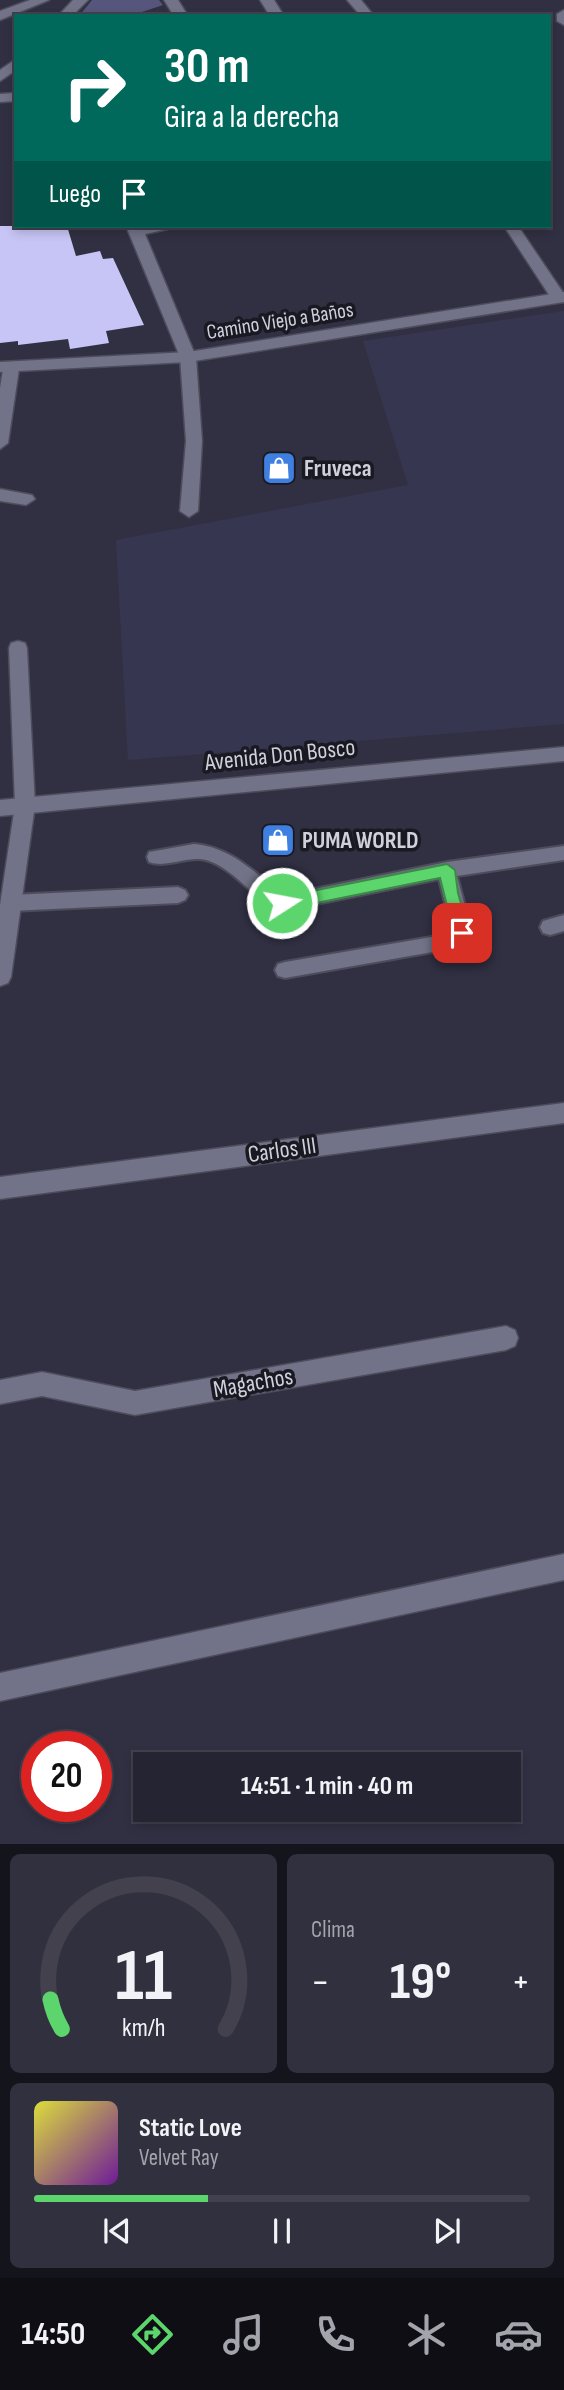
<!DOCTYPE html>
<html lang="es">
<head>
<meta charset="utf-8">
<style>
  body { margin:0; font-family:"Sofia Sans Condensed",sans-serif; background:#31303e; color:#f1f3f6; height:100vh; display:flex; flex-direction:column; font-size:26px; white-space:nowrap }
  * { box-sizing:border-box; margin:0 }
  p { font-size:23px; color:#a3a4ac }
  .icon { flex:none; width:38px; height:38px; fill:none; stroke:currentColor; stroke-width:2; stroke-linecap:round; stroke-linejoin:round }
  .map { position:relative; height:1844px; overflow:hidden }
  .panel { display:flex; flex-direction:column; gap:10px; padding:10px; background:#14141c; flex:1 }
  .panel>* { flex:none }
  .top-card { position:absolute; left:14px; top:14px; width:537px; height:214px; border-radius:0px; box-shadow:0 4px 10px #0003,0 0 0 2px #42414d; background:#00695c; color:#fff; overflow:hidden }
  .speed { position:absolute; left:21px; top:1731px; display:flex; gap:14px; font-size:35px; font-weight:700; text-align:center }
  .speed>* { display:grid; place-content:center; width:91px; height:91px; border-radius:50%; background:#252432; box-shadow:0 4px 10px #0003,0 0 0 2px #42414d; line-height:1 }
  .speed .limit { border:10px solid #d22; background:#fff; color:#111 }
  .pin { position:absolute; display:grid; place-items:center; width:60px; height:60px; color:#fff; margin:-30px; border-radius:14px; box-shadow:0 4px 10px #0006 }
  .me { position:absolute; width:77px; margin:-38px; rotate:79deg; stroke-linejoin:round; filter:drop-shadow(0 0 5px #0008) }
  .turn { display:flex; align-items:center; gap:24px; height:147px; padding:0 35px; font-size:32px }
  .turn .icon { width:91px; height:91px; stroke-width:2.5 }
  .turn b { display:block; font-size:49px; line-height:60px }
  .then { display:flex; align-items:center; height:66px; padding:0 35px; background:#0003; gap:14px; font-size:26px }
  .big { font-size:52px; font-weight:700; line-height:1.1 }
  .panel .tile { flex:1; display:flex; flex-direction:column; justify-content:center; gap:10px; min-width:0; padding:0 24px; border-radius:10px; background:#31303e }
  .panel .dial { align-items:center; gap:0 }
  .dial svg { height:182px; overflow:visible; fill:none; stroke:#42414d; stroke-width:7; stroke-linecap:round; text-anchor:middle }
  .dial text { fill:#f1f3f6; stroke:none }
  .song { display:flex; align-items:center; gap:21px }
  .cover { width:84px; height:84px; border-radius:10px; background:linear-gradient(135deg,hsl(60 70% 55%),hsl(280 70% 35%)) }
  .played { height:7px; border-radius:4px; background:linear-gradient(90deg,#5cd56d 35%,#42414d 35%) }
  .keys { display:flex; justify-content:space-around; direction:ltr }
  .heat { display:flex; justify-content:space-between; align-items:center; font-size:38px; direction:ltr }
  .panel .tiles { flex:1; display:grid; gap:10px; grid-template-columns:1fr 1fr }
  .tile:last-child { grid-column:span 2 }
  .trip { position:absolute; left:133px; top:1752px; width:388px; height:70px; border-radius:0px; background:#252432; box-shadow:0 4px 10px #0003,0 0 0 2px #42414d; font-weight:700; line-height:70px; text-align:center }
  .tabs { display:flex; height:112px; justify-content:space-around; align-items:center; background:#0f0e14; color:#a3a4ac }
  .tabs .icon { width:49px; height:49px }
  .tabs .current { color:#5cd56d }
  .tabs b { font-size:32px; color:#f1f3f6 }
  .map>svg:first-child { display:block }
</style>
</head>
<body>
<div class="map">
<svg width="564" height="1844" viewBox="0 0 564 1844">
  <rect width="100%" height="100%" fill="#313043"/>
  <path fill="#373650" d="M 564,311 L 564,724 L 128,760 L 116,540 L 408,485 L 363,341 Z"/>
  <path fill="#56557b" d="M 92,0 L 159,0 L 163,5 L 130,16 L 79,16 Z"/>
  <path fill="#c6c5f5" d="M 0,226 L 67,226 L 76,256 L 100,251 L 103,259 L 113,258 L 144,325 L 106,331 L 109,343 L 70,349 L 68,339 L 18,345 L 18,341 L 0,343 Z"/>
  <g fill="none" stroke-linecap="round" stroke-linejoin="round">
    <g stroke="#4c4c5b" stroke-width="4">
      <path id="lane" d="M 194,844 C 232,847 255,874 285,895 L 447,862 L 564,846 L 564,860 L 457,876 L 472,933 L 461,947 L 285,978 L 278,976 L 275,970 L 278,964 L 285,962 L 449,934 L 452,931 L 439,879 L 282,911 C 254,901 237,871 209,861 C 189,854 168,869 149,862 L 147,857 L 149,852 Z
        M 178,887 L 185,890 L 188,895 L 185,900 L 178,903 L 11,911 L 4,908 L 1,903 L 4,898 L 11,895 Z
        M 564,915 L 564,931 L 550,935 L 543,933 L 540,927 L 543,921 Z"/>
    </g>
    <g stroke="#4c4c5b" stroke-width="3">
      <path id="street" d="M 30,0 L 49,0 L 0,20 L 0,11 Z
        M 73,0 L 88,0 L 72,16 L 58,16 Z
        M 164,0 L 178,0 L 188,16 L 174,16 Z
        M 260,0 L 274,0 L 284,16 L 270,16 Z
        M 347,0 L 361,0 L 374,16 L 361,16 Z
        M 564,10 L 564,25 L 557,21 L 557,14 Z
        M 16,59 L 16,70 L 0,81 L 0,70 Z
        M 16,93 L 16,101 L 0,102 L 0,94 Z
        M 126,226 L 171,226 L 168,229 L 145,234 L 196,357 L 202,441 L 198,511 L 189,517 L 180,511 L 186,441 L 180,357 Z
        M 504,226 L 518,226 L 564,294 L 564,302 L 553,301 Z
        M 11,364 L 19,369 L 8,443 L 0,449 L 0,388 L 3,369 Z
        M 0,489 L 32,495 L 35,499 L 26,505 L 0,501 Z
        M 18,641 L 25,643 L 27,648 L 35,805 L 11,977 L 8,983 L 0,986 L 0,905 L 15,805 L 9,648 L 11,643 Z
        M 564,1103 L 564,1123 L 0,1199 L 0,1177 Z
        M 506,1326 L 515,1330 L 518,1338 L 515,1346 L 506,1350 L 135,1415 L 42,1396 L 0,1404 L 0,1380 L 42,1372 L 135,1391 Z
        M 564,1554 L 564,1580 L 0,1701 L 0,1673 Z"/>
    </g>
    <g stroke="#4c4c5b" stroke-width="3">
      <path id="secondary" d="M 564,292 L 564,302 L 188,362 L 0,372 L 0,362 L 188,352 Z
        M 564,747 L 564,761 L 0,816 L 0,800 Z"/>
    </g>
    <use href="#lane" fill="#727288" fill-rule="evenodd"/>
    <use href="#street" fill="#727288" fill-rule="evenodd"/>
    <use href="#secondary" fill="#727288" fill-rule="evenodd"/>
  </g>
  <path fill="#5cd56d" stroke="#3c8a47" stroke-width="2" d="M 447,864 L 455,870 L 458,893 L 470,933 L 467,938 L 456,938 L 454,933 L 440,878 L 282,910 L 274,903 L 282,897 Z"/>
  <defs>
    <g id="shop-square" transform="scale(1.75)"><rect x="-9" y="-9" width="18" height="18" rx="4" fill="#3f7fe0" stroke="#191922"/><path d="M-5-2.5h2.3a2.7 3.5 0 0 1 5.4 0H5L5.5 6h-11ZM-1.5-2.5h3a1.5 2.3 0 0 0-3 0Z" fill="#fff"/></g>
  </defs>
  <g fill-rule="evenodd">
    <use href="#shop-square" x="279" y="468"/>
    <use href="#shop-square" x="278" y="840"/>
  </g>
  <g text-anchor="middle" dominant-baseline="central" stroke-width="7" stroke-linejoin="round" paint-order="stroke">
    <g font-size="21" fill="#d0d0dd" stroke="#191922">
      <text transform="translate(280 321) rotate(-9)">Camino Viejo a Baños</text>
    </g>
    <g font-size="24" font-weight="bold" fill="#d0d0dd" stroke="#191922" text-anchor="start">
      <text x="304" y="468">Fruveca</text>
      <text x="302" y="840">PUMA WORLD</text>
    </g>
    <g font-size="24" fill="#d0d0dd" stroke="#191922">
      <text transform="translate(280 755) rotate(-6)">Avenida Don Bosco</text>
      <text transform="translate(282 1150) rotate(-8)">Carlos III</text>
      <text transform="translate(253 1383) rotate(-10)">Magachos</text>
    </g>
  </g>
</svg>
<div class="speed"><div class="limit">20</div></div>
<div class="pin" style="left:462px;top:933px;background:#d93025"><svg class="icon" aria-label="arrive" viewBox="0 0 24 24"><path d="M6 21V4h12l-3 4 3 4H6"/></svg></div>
<svg class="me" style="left:282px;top:903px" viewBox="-20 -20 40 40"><circle r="17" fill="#5cd56d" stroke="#fff" stroke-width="3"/><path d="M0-11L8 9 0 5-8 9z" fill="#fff"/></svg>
<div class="trip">14:51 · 1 min · 40 m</div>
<div class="top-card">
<div class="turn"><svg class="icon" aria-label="right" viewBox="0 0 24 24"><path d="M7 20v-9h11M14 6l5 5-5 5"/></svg><div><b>30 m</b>Gira a la derecha</div></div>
<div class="then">Luego<svg class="icon" aria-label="arrive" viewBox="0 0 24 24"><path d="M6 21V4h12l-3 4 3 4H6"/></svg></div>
</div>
</div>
<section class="panel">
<div class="tiles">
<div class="tile dial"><svg viewBox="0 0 100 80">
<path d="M14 69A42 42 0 1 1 86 69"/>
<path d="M14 69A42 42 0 0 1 9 56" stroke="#5cd56d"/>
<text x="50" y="56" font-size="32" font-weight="700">11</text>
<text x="50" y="72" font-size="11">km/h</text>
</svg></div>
<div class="tile"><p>Clima</p>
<div class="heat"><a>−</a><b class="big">19°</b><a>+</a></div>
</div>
<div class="tile">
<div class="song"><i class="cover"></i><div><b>Static Love</b><p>Velvet Ray</p></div></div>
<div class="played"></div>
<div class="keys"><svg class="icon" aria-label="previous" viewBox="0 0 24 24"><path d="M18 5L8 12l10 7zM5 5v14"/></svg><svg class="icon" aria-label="pause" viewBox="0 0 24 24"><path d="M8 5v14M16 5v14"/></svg><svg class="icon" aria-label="next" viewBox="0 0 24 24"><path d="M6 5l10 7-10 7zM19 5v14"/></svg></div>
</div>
</div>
</section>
<nav class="tabs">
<b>14:50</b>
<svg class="icon current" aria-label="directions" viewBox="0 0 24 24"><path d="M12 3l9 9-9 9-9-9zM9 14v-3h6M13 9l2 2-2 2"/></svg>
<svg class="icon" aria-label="music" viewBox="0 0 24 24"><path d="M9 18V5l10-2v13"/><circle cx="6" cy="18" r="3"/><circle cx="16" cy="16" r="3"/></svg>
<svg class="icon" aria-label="phone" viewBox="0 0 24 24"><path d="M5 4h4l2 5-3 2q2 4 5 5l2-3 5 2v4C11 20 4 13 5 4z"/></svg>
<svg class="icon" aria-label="climate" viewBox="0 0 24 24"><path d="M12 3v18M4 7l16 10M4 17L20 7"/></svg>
<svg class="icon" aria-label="car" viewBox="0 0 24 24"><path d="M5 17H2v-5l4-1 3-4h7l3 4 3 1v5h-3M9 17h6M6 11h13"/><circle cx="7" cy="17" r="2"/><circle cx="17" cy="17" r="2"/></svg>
</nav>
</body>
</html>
